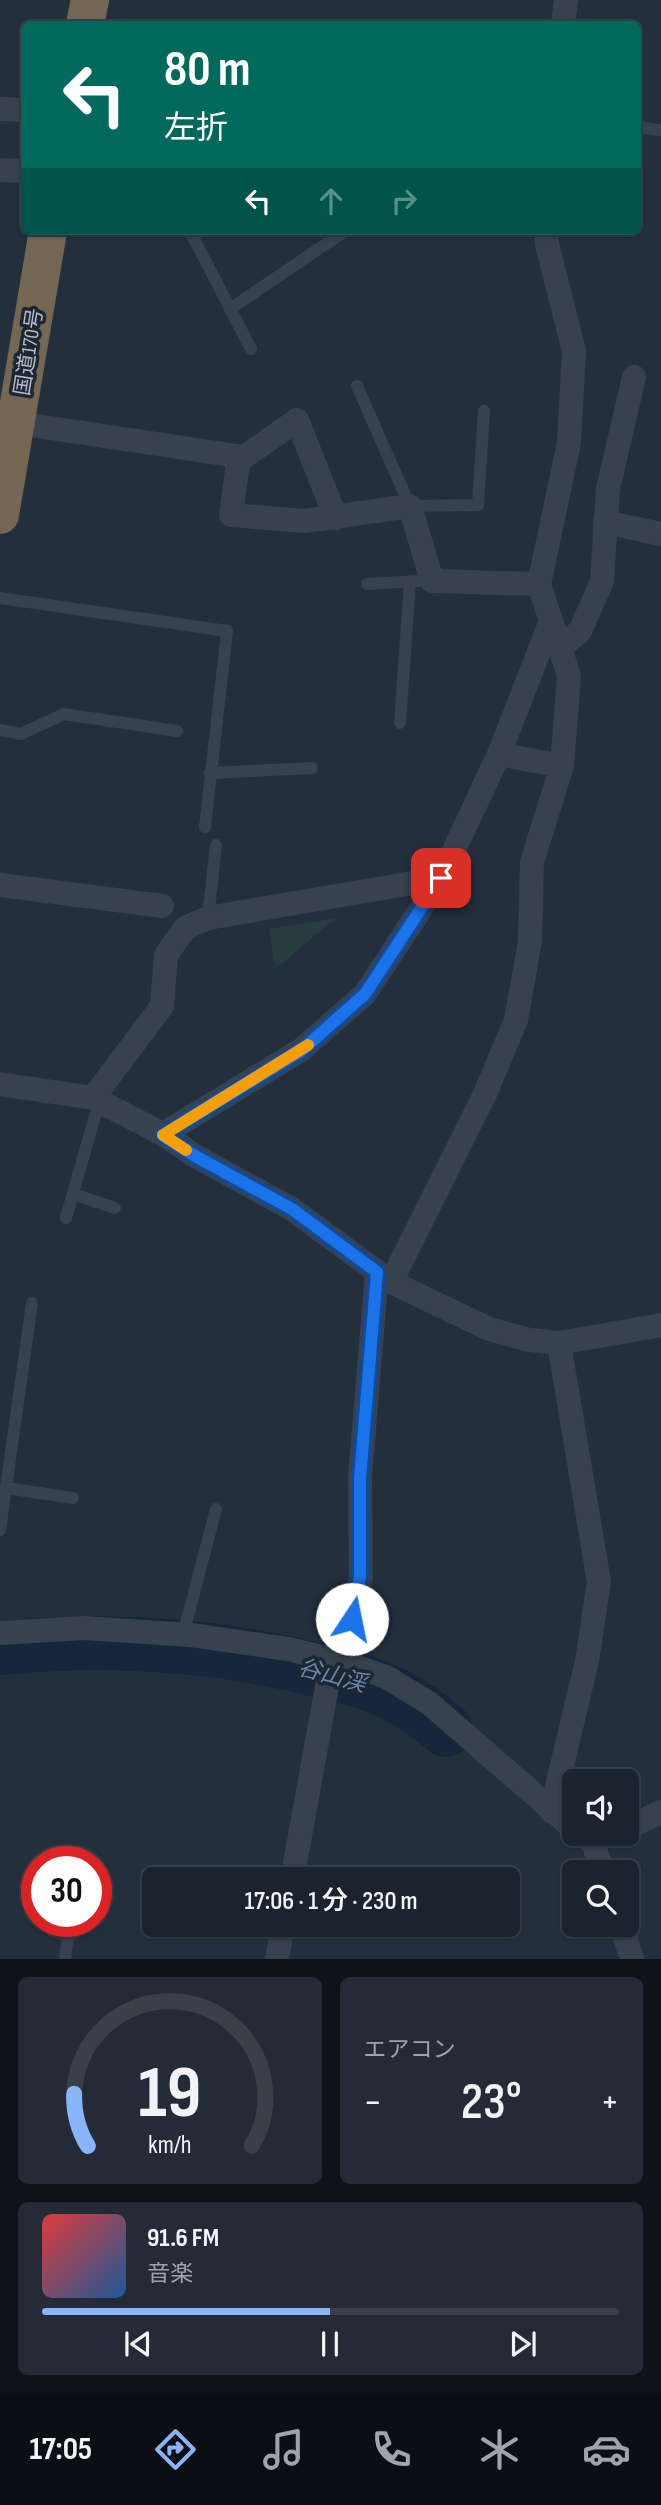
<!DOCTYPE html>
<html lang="ja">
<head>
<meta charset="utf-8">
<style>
  body { margin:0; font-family:"Sofia Sans Condensed","Noto Sans JP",sans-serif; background:#242b36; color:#f1f3f6; height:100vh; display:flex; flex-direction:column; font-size:26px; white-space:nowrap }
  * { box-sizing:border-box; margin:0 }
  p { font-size:23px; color:#a0a4aa }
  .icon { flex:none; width:38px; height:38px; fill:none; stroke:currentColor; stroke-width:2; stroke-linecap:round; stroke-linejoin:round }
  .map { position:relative; height:1959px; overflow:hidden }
  .panel { display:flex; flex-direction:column; gap:18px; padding:18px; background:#0f1319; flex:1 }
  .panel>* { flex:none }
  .hud { position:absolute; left:21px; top:21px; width:620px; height:214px; border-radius:10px; box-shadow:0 2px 5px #0004,0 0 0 2px #39404a; background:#00695c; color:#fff; overflow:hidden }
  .buttons { position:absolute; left:562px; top:1769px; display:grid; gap:14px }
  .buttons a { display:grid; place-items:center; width:77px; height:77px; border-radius:10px; background:#1b232e; box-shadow:0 2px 5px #0004,0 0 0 2px #39404a; font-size:35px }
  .speed { position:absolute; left:21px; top:1846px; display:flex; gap:14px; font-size:35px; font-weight:700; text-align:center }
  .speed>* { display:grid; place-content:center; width:91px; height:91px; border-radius:50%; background:#1b232e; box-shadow:0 2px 5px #0004,0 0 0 2px #39404a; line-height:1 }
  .speed .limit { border:10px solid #d22; background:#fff; color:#111 }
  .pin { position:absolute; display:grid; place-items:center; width:60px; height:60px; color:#fff; margin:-30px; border-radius:14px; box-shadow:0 4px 10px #0006 }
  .me { position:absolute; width:77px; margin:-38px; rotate:11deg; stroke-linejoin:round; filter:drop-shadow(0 0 5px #0008) }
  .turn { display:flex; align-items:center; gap:24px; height:147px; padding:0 28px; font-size:32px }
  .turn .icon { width:91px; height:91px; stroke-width:2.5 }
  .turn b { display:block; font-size:49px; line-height:60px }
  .lanes { display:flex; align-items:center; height:66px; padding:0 28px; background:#0003; justify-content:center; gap:35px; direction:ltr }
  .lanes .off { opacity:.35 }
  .big { font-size:52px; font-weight:600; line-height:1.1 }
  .panel .tile { flex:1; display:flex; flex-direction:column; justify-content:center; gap:10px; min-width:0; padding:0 24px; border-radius:10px; background:#242b36 }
  .panel .dial { align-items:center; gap:0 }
  .dial svg { height:182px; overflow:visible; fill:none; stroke:#39404a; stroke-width:7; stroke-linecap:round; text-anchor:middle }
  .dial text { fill:#f1f3f6; stroke:none }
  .song { display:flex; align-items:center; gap:21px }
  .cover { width:84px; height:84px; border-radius:10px; background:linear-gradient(135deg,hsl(0 70% 55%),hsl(210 70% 35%)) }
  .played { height:7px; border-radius:4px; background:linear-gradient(90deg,#8ab4f8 50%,#39404a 50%) }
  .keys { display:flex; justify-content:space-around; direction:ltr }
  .heat { display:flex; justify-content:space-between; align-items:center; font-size:38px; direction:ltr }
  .panel .tiles { flex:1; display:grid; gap:18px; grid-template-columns:1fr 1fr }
  .tile:last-child { grid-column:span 2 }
  .trip { position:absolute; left:142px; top:1867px; width:378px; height:70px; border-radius:10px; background:#1b232e; box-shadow:0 2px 5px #0004,0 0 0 2px #39404a; font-weight:600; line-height:70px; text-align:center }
  .dock { display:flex; height:112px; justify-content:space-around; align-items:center; background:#0b0e12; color:#a0a4aa }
  .dock .icon { width:49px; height:49px }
  .dock .active { color:#8ab4f8 }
  .dock b { font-size:32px; color:#f1f3f6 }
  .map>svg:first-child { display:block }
</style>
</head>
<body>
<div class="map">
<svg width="661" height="1959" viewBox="0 0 661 1959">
  <rect width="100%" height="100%" fill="#242f3e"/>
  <path fill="#263c3f" d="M 336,918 L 275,969 L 269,929 Z"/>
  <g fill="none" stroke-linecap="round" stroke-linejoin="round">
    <path stroke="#17263c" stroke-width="54" d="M 0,1648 C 106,1638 214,1644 317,1670 C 343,1676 370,1682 393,1694 C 412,1703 431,1717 446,1730"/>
    <path stroke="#38414e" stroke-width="12" d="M 637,127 L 661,130
      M 190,231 L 251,349
      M 230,309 L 345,231
      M 357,386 L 410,506 L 478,505 L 484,411
      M 367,584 L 418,581
      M 0,598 L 227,631 L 205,827
      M 400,723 L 410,582
      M 0,730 L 21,734 L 64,714 L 177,731
      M 210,773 L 312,768
      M 208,918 L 216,845
      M 73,1194 L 115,1208
      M 66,1218 L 99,1102
      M 6,1488 L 73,1498
      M 0,1530 L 32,1303
      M 183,1635 L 216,1509
      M 65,1959 L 70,1922"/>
    <path stroke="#38414e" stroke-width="24" d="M 563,24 L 566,0
      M 0,109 L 24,110
      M 0,170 L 24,171
      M 17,423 L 244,457 L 297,420 L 336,518
      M 239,456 L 231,515 L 305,521 L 410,506 L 432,581 L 539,584
      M 605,522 L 661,534
      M 560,648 L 580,631 L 602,581 L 608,489 L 634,377
      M 499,754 L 562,766
      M 0,885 L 162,906
      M 0,1084 L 93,1098 L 163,1134 L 195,1156 L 292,1209 L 391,1282 L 489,1329 L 530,1340 L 559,1343 L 661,1325
      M 93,1098 L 162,1006 L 166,955 L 185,928 L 208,918 L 441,878
      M 163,1134 L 301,1050 L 365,994 L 441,878 L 499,754 L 551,621
      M 391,1282 L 485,1094 L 516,1020 L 530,941 L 532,862 L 562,766 L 569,676 L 539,584 L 569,443 L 574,351 L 547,244 L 546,231
      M 0,1633 L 83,1628 L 191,1635 L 288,1649 L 343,1662 L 386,1677 L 429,1703 L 574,1829
      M 343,1662 L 361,1577 L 360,1478 L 377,1272
      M 551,1811 L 587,1661 L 599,1582 L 559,1343
      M 626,1828 L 661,1812
      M 581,1834 L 593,1843 L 603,1872
      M 292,1880 L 332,1659
      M 621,1925 L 632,1959
      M 277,1959 L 283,1925"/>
    <path stroke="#746855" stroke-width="38" d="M 85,24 L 90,0
      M 0,515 L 48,231"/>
  </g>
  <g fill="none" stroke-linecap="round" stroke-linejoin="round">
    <g stroke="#114b97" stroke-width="18">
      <path id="route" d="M 352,1619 L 360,1577 L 360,1478 L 377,1272 L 292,1209 L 195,1156 L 163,1135 L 302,1050 L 365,994 L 441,878"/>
    </g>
    <use href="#route" stroke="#1a73e8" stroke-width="12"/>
    <path stroke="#f59e0b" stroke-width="12" d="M 186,1150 L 163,1135 L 308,1045"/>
  </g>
  <g text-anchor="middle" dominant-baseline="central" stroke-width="7" stroke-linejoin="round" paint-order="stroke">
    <g font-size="21" fill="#b4bcc9" stroke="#1d2633">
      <text transform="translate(29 352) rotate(-81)">国道170号</text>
    </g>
    <g font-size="23" font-style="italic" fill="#6d86a8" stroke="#1d2633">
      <text transform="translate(332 1676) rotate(15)">谷山渓</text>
    </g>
  </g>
</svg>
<div class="buttons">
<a><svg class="icon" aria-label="sound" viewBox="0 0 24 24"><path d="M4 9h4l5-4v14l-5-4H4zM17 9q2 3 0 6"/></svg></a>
<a><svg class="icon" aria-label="search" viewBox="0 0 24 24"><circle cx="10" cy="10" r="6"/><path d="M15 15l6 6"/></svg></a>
</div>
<div class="speed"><div class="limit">30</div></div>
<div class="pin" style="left:441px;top:878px;background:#d93025"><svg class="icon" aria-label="arrive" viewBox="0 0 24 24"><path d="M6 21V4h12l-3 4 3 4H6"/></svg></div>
<svg class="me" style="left:352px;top:1619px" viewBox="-20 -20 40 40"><circle r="19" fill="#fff"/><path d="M0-13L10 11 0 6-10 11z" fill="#1a73e8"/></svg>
<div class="trip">17:06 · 1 分 · 230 m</div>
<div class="hud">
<div class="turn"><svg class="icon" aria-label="left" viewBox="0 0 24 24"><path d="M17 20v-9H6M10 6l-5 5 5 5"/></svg><div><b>80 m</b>左折</div></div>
<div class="lanes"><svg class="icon" aria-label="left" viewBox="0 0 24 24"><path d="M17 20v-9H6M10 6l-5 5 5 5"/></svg><svg class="icon off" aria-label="ahead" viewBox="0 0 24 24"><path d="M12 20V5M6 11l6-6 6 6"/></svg><svg class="icon off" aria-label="right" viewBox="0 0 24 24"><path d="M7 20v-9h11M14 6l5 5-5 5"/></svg></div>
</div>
</div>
<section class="panel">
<div class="tiles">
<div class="tile dial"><svg viewBox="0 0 100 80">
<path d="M14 69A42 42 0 1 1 86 69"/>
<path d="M14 69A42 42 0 0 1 8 46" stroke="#8ab4f8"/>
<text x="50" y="56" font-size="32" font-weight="700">19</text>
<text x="50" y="72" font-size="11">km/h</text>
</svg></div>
<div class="tile"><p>エアコン</p>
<div class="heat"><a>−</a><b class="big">23°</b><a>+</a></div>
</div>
<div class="tile">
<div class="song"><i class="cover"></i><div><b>91.6 FM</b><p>音楽</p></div></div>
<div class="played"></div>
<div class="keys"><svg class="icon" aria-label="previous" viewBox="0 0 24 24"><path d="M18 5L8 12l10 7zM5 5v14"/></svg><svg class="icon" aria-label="pause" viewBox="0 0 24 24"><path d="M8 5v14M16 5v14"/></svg><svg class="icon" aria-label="next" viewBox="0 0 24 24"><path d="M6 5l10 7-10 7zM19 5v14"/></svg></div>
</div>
</div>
</section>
<nav class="dock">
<b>17:05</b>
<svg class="icon active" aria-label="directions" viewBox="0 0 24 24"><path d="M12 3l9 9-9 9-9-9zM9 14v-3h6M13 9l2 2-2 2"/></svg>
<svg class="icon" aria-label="music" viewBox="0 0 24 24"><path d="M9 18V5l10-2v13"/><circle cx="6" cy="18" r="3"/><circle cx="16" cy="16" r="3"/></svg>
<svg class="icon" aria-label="phone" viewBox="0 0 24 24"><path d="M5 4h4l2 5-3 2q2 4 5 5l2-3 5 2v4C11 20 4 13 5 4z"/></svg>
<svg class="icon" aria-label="climate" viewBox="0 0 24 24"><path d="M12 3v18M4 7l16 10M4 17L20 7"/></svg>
<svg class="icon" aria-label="car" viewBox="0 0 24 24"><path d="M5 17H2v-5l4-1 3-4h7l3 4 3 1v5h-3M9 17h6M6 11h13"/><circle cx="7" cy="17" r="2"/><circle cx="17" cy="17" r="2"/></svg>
</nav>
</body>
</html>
